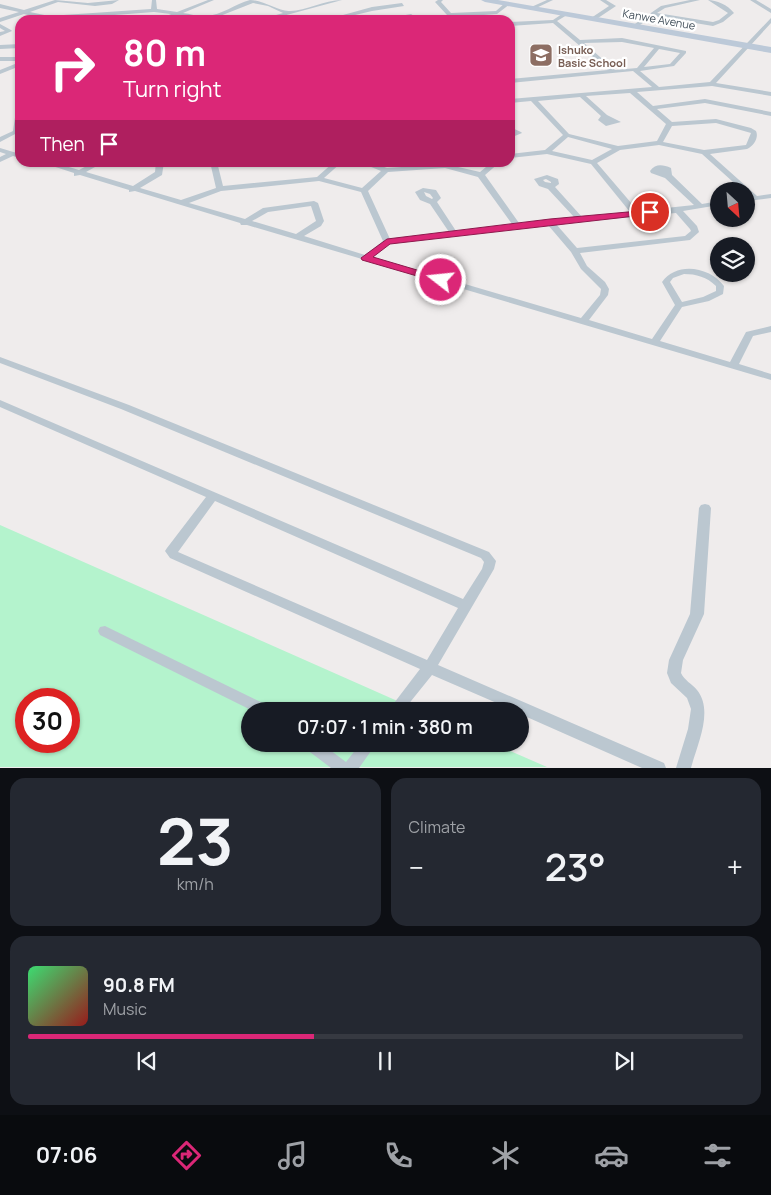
<!DOCTYPE html>
<html lang="en">
<head>
<meta charset="utf-8">
<style>
  body { margin:0; font-family:Manrope,sans-serif; background:#242831; color:#f1f3f6; height:100vh; display:flex; flex-direction:column; font-size:19px; white-space:nowrap }
  * { box-sizing:border-box; margin:0 }
  p { font-size:16px; color:#9ea1a6 }
  .icon { flex:none; width:28px; height:28px; fill:none; stroke:currentColor; stroke-width:2; stroke-linecap:round; stroke-linejoin:round }
  .map { position:relative; height:768px; overflow:hidden }
  .sheet { display:flex; flex-direction:column; gap:10px; padding:10px; background:#0d0f14; flex:1 }
  .sheet>* { flex:none }
  .hud { position:absolute; left:15px; top:15px; width:500px; height:152px; border-radius:15px; box-shadow:0 1px 4px #0004; background:#db2777; color:#fff; overflow:hidden }
  .needle { width:32px; rotate:154deg }
  .tools { position:absolute; left:710px; top:182px; display:grid; gap:10px }
  .tools a { display:grid; place-items:center; width:45px; height:45px; border-radius:50%; background:#171b24; box-shadow:0 1px 4px #0004; font-size:25px }
  .speed { position:absolute; left:15px; top:688px; display:flex; gap:10px; font-size:25px; font-weight:700; text-align:center }
  .speed>* { display:grid; place-content:center; width:65px; height:65px; border-radius:50%; background:#171b24; box-shadow:0 1px 4px #0004; line-height:1 }
  .speed .limit { border:8px solid #d22; background:#fff; color:#111 }
  .pin { position:absolute; display:grid; place-items:center; width:42px; height:42px; color:#fff; margin:-21px; border:2px solid #fff; border-radius:50%; box-shadow:0 1px 5px #0007 }
  .me { position:absolute; width:55px; margin:-28px; rotate:286deg; stroke-linejoin:round; filter:drop-shadow(0 0 4px #0008) }
  .turn { display:flex; align-items:center; gap:18px; height:105px; padding:0 25px; font-size:22px }
  .turn .icon { width:65px; height:65px; stroke-width:2.5 }
  .turn b { display:block; font-size:35px; line-height:42px }
  .then { display:flex; align-items:center; height:48px; padding:0 25px; background:#0003; gap:10px; font-size:19px }
  .big { font-size:38px; font-weight:600; line-height:1.1 }
  .sheet .tile { flex:1; display:flex; flex-direction:column; justify-content:center; gap:8px; min-width:0; padding:0 18px; border-radius:15px; background:#242831 }
  .sheet .dial { align-items:center; gap:0 }
  .dial b { font-size:65px; line-height:1 }
  .song { display:flex; align-items:center; gap:15px }
  .cover { width:60px; height:60px; border-radius:8px; background:linear-gradient(135deg,hsl(140 70% 55%),hsl(0 70% 35%)) }
  .played { height:5px; border-radius:2px; background:linear-gradient(90deg,#db2777 40%,#363941 40%) }
  .keys { display:flex; justify-content:space-around; direction:ltr }
  .heat { display:flex; justify-content:space-between; align-items:center; font-size:28px; direction:ltr }
  .sheet .tiles { flex:1; display:grid; gap:10px; grid-template-columns:1fr 1fr }
  .tile:last-child { grid-column:span 2 }
  .trip { position:absolute; left:241px; top:702px; width:288px; height:50px; border-radius:25px; background:#171b24; box-shadow:0 1px 4px #0004; font-weight:600; line-height:50px; text-align:center }
  .tabs { display:flex; height:80px; justify-content:space-around; align-items:center; background:#090b0e; color:#9ea1a6 }
  .tabs .icon { width:35px; height:35px }
  .tabs .current { color:#db2777 }
  .tabs b { font-size:22px; color:#f1f3f6 }
  .map>svg:first-child { display:block }
</style>
</head>
<body>
<div class="map">
<svg width="771" height="768" viewBox="0 0 771 768">
  <rect width="100%" height="100%" fill="#efecec"/>
  <path fill="#b4f3cd" fill-rule="evenodd" d="M 0,525 L 420,711 L 250,711 L 250,744 L 494,744 L 547,767 L 0,767 ZM 26,699 L 69,699 L 69,741 L 26,741 Z"/>
  <g fill="none" stroke-linecap="round" stroke-linejoin="round">
    <path fill="#bbc7d0" fill-rule="evenodd" d="M 55,0 L 88,3 L 119,0 L 112,4 L 95,6 L 58,2 L 30,12 L 49,16 L 151,9 L 152,0 L 156,0 L 157,9 L 177,12 L 208,0 L 214,0 L 183,13 C 191,14 199,17 206,16 C 222,15 235,4 250,0 C 264,0 279,12 290,11 C 306,11 324,0 342,0 L 268,20 L 259,20 L 283,13 L 268,6 L 253,3 L 220,16 L 205,20 L 178,15 L 166,20 L 158,20 L 171,14 L 154,12 L 49,20 L 24,14 L 0,22 L 0,18 L 19,12 L 0,8 L 0,4 L 24,10 Z
      M 438,0 L 443,0 L 441,2 L 451,13 L 496,11 L 505,3 L 510,4 L 497,14 L 458,17 L 447,15 L 435,2 Z
      M 547,0 L 553,0 L 534,9 L 529,8 Z
      M 600,0 L 606,0 L 616,6 L 595,20 L 591,20 L 591,18 L 609,6 Z
      M 690,0 L 700,0 L 665,8 L 657,13 L 713,22 L 719,20 L 728,13 L 708,0 C 716,0 728,5 734,13 L 723,22 L 713,26 L 653,16 L 637,27 L 632,26 L 661,6 Z
      M 750,0 L 756,0 L 771,9 L 771,13 Z
      M 402,3 L 404,6 L 372,11 L 334,20 L 325,20 L 372,7 Z
      M 565,12 L 567,15 L 557,21 L 580,40 L 622,38 L 686,51 L 686,53 L 674,66 L 640,71 L 659,87 L 710,82 L 771,18 L 771,23 L 716,83 L 771,92 L 771,96 L 712,86 L 637,92 L 653,106 L 705,99 L 771,112 L 771,116 L 705,103 L 657,109 L 672,122 L 716,119 L 751,128 L 756,131 C 759,137 754,146 747,149 L 710,154 L 757,196 L 771,194 L 771,198 L 747,201 L 746,199 L 749,197 L 746,194 L 746,191 L 743,191 L 702,154 L 659,145 L 620,150 L 597,163 L 638,211 L 694,205 L 665,178 L 651,173 L 650,171 C 656,163 663,165 671,168 L 672,175 L 702,204 L 719,201 L 719,205 L 683,211 L 697,226 L 699,232 L 690,240 L 580,253 L 587,266 L 605,282 L 609,289 L 608,295 L 589,320 L 652,339 L 675,305 L 662,282 C 677,261 710,267 724,286 L 723,294 L 709,301 L 682,307 L 660,341 L 730,362 L 746,332 L 771,326 L 771,332 L 753,336 L 739,364 L 771,374 L 771,380 L 247,225 L 241,225 L 240,223 L 135,191 L 129,192 L 129,190 L 80,175 L 74,176 L 74,173 L 40,162 L 52,162 L 79,170 L 94,162 L 104,162 L 86,172 L 133,186 L 155,172 L 156,162 L 164,162 L 162,175 L 140,188 L 181,200 L 216,188 L 210,162 L 217,162 L 223,186 L 317,177 L 334,162 L 342,162 L 324,178 L 362,188 L 381,171 L 359,162 L 371,162 L 387,168 L 445,164 L 480,172 L 492,162 L 500,162 L 485,175 L 519,223 L 574,217 L 548,189 L 539,186 L 534,179 L 547,175 L 558,179 L 559,184 L 555,187 L 582,217 L 630,212 L 591,164 L 547,154 L 510,158 L 510,154 L 545,150 L 563,135 L 531,101 L 510,103 L 510,99 L 652,87 L 633,71 L 510,83 L 510,79 L 608,70 L 553,23 L 510,26 L 510,22 L 553,20 ZM 622,42 L 654,48 L 637,68 L 615,70 L 584,43 ZM 659,49 L 680,53 L 670,64 L 644,67 ZM 630,93 L 666,124 L 657,141 L 618,146 L 569,134 L 538,101 L 580,97 L 601,116 L 598,120 L 606,126 L 621,122 L 607,115 L 586,96 ZM 716,123 L 751,133 L 746,145 L 704,150 L 663,142 L 672,126 ZM 568,137 L 612,149 L 592,160 L 552,151 ZM 445,168 L 478,177 L 512,224 L 456,231 L 437,202 L 441,198 L 436,190 L 423,188 L 415,192 L 420,200 L 430,204 L 449,232 L 390,239 L 368,191 L 388,172 ZM 546,179 L 551,182 L 551,183 L 545,182 L 543,180 ZM 319,181 L 361,192 L 383,241 L 365,255 L 304,236 L 321,226 L 324,221 L 318,203 L 314,201 L 263,208 L 245,219 L 189,203 L 221,191 ZM 424,192 L 430,194 L 433,198 L 432,199 L 426,196 ZM 311,206 L 316,221 L 296,234 L 252,221 L 268,212 ZM 676,213 L 690,229 L 691,231 L 685,236 L 577,248 L 556,224 ZM 548,225 L 571,252 L 581,269 L 601,289 L 600,295 L 581,318 L 373,257 L 389,244 ZM 684,274 C 696,274 707,277 716,286 L 716,291 L 703,297 L 682,302 L 670,282 L 673,278 Z
      M 411,14 L 414,16 L 413,17 L 378,20 Z
      M 0,24 L 11,30 L 12,31 L 0,36 L 0,32 L 5,31 L 0,28 Z
      M 20,44 L 20,48 L 0,49 L 0,45 Z
      M 0,57 L 20,57 L 20,61 L 0,61 Z
      M 20,62 L 20,66 L 0,74 L 0,70 Z
      M 20,102 L 19,132 L 0,142 L 0,137 L 13,131 L 17,104 Z
      M 510,127 L 521,132 L 522,133 L 510,138 L 510,134 L 513,133 L 510,131 Z
      M 0,148 L 20,154 L 20,158 L 13,156 L 0,162 L 0,157 L 6,154 L 0,152 Z
      M 0,357 L 129,405 L 489,552 L 496,561 L 494,569 L 438,665 L 664,763 L 666,768 L 642,768 L 520,714 L 520,711 L 515,711 L 432,675 L 403,711 L 388,711 L 420,669 L 170,558 L 165,551 L 167,548 L 206,497 L 0,407 L 0,400 L 463,599 L 482,569 L 484,562 L 481,558 L 121,409 L 0,363 ZM 215,501 L 458,608 L 427,660 L 178,552 Z
      M 705,504 L 709,505 L 711,508 L 704,614 L 683,660 L 681,673 C 684,680 692,684 697,690 C 714,711 697,745 691,768 L 676,768 L 688,729 L 691,709 L 687,698 L 671,683 L 667,673 L 669,660 L 690,614 L 699,508 L 701,505 Z
      M 105,626 L 271,707 L 273,711 L 253,711 L 100,635 L 98,631 L 100,627 Z
      M 304,744 L 322,744 L 346,762 L 360,744 L 376,744 L 359,768 L 331,768 L 306,749 Z"/>
    <path fill="#bcc9d8" fill-rule="evenodd" d="M 481,0 L 498,0 L 771,47 L 771,53 L 485,2 Z"/>
  </g>
  <path fill="#db2777" stroke="#8e194d" d="M 650,210 L 653,210 L 653,214 L 390,244 L 373,257 L 444,278 L 444,283 L 441,283 L 362,260 L 361,258 L 387,239 L 550,219 Z"/>
  <defs>
    <g id="school-square" transform="scale(1.25)"><rect x="-9" y="-9" width="18" height="18" rx="4" fill="#8d6e63" stroke="#fff"/><path d="M0-5L7-2L0 1L-7-2ZM-4 1L0 2.5L4 1V4Q0 6-4 4Z" fill="#fff"/></g>
  </defs>
  <g fill-rule="evenodd">
    <use href="#school-square" x="541" y="55"/>
  </g>
  <g text-anchor="middle" dominant-baseline="central" stroke-width="4.5" stroke-linejoin="round" paint-order="stroke">
    <g font-size="11" fill="#43505b" stroke="#fff">
      <text transform="translate(659 19) rotate(10)">Kanwe Avenue</text>
    </g>
    <g font-size="11" font-weight="bold" fill="#785e54" stroke="#fff" text-anchor="start">
      <text x="558" y="49">Ishuko<tspan x="558" dy="13">Basic School</tspan></text>
    </g>
  </g>
</svg>
<div class="tools">
<a><svg class="needle" viewBox="-14 -14 28 28"><path d="M0-13l5 13h-10z" fill="#e53935"/><path d="M0 13l5-13h-10z" fill="#9ea1a6"/></svg></a>
<a><svg class="icon" aria-label="layers" viewBox="0 0 24 24"><path d="M12 4l9 5-9 5-9-5zM3 14l9 5 9-5"/></svg></a>
</div>
<div class="speed"><div class="limit">30</div></div>
<div class="pin" style="left:650px;top:212px;background:#d93025"><svg class="icon" aria-label="arrive" viewBox="0 0 24 24"><path d="M6 21V4h12l-3 4 3 4H6"/></svg></div>
<svg class="me" style="left:441px;top:280px" viewBox="-20 -20 40 40"><circle r="17" fill="#db2777" stroke="#fff" stroke-width="3"/><path d="M0-11L8 9 0 5-8 9z" fill="#fff"/></svg>
<div class="trip">07:07 · 1 min · 380 m</div>
<div class="hud">
<div class="turn"><svg class="icon" aria-label="right" viewBox="0 0 24 24"><path d="M7 20v-9h11M14 6l5 5-5 5"/></svg><div><b>80 m</b>Turn right</div></div>
<div class="then">Then<svg class="icon" aria-label="arrive" viewBox="0 0 24 24"><path d="M6 21V4h12l-3 4 3 4H6"/></svg></div>
</div>
</div>
<section class="sheet">
<div class="tiles">
<div class="tile dial"><b>23</b><p>km/h</p></div>
<div class="tile"><p>Climate</p>
<div class="heat"><a>−</a><b class="big">23°</b><a>+</a></div>
</div>
<div class="tile">
<div class="song"><i class="cover"></i><div><b>90.8 FM</b><p>Music</p></div></div>
<div class="played"></div>
<div class="keys"><svg class="icon" aria-label="previous" viewBox="0 0 24 24"><path d="M18 5L8 12l10 7zM5 5v14"/></svg><svg class="icon" aria-label="pause" viewBox="0 0 24 24"><path d="M8 5v14M16 5v14"/></svg><svg class="icon" aria-label="next" viewBox="0 0 24 24"><path d="M6 5l10 7-10 7zM19 5v14"/></svg></div>
</div>
</div>
</section>
<nav class="tabs">
<b>07:06</b>
<svg class="icon current" aria-label="directions" viewBox="0 0 24 24"><path d="M12 3l9 9-9 9-9-9zM9 14v-3h6M13 9l2 2-2 2"/></svg>
<svg class="icon" aria-label="music" viewBox="0 0 24 24"><path d="M9 18V5l10-2v13"/><circle cx="6" cy="18" r="3"/><circle cx="16" cy="16" r="3"/></svg>
<svg class="icon" aria-label="phone" viewBox="0 0 24 24"><path d="M5 4h4l2 5-3 2q2 4 5 5l2-3 5 2v4C11 20 4 13 5 4z"/></svg>
<svg class="icon" aria-label="climate" viewBox="0 0 24 24"><path d="M12 3v18M4 7l16 10M4 17L20 7"/></svg>
<svg class="icon" aria-label="car" viewBox="0 0 24 24"><path d="M5 17H2v-5l4-1 3-4h7l3 4 3 1v5h-3M9 17h6M6 11h13"/><circle cx="7" cy="17" r="2"/><circle cx="17" cy="17" r="2"/></svg>
<svg class="icon" aria-label="filters" viewBox="0 0 24 24"><path d="M4 7h16M4 17h16"/><circle cx="9" cy="7" r="2"/><circle cx="15" cy="17" r="2"/></svg>
</nav>
</body>
</html>
